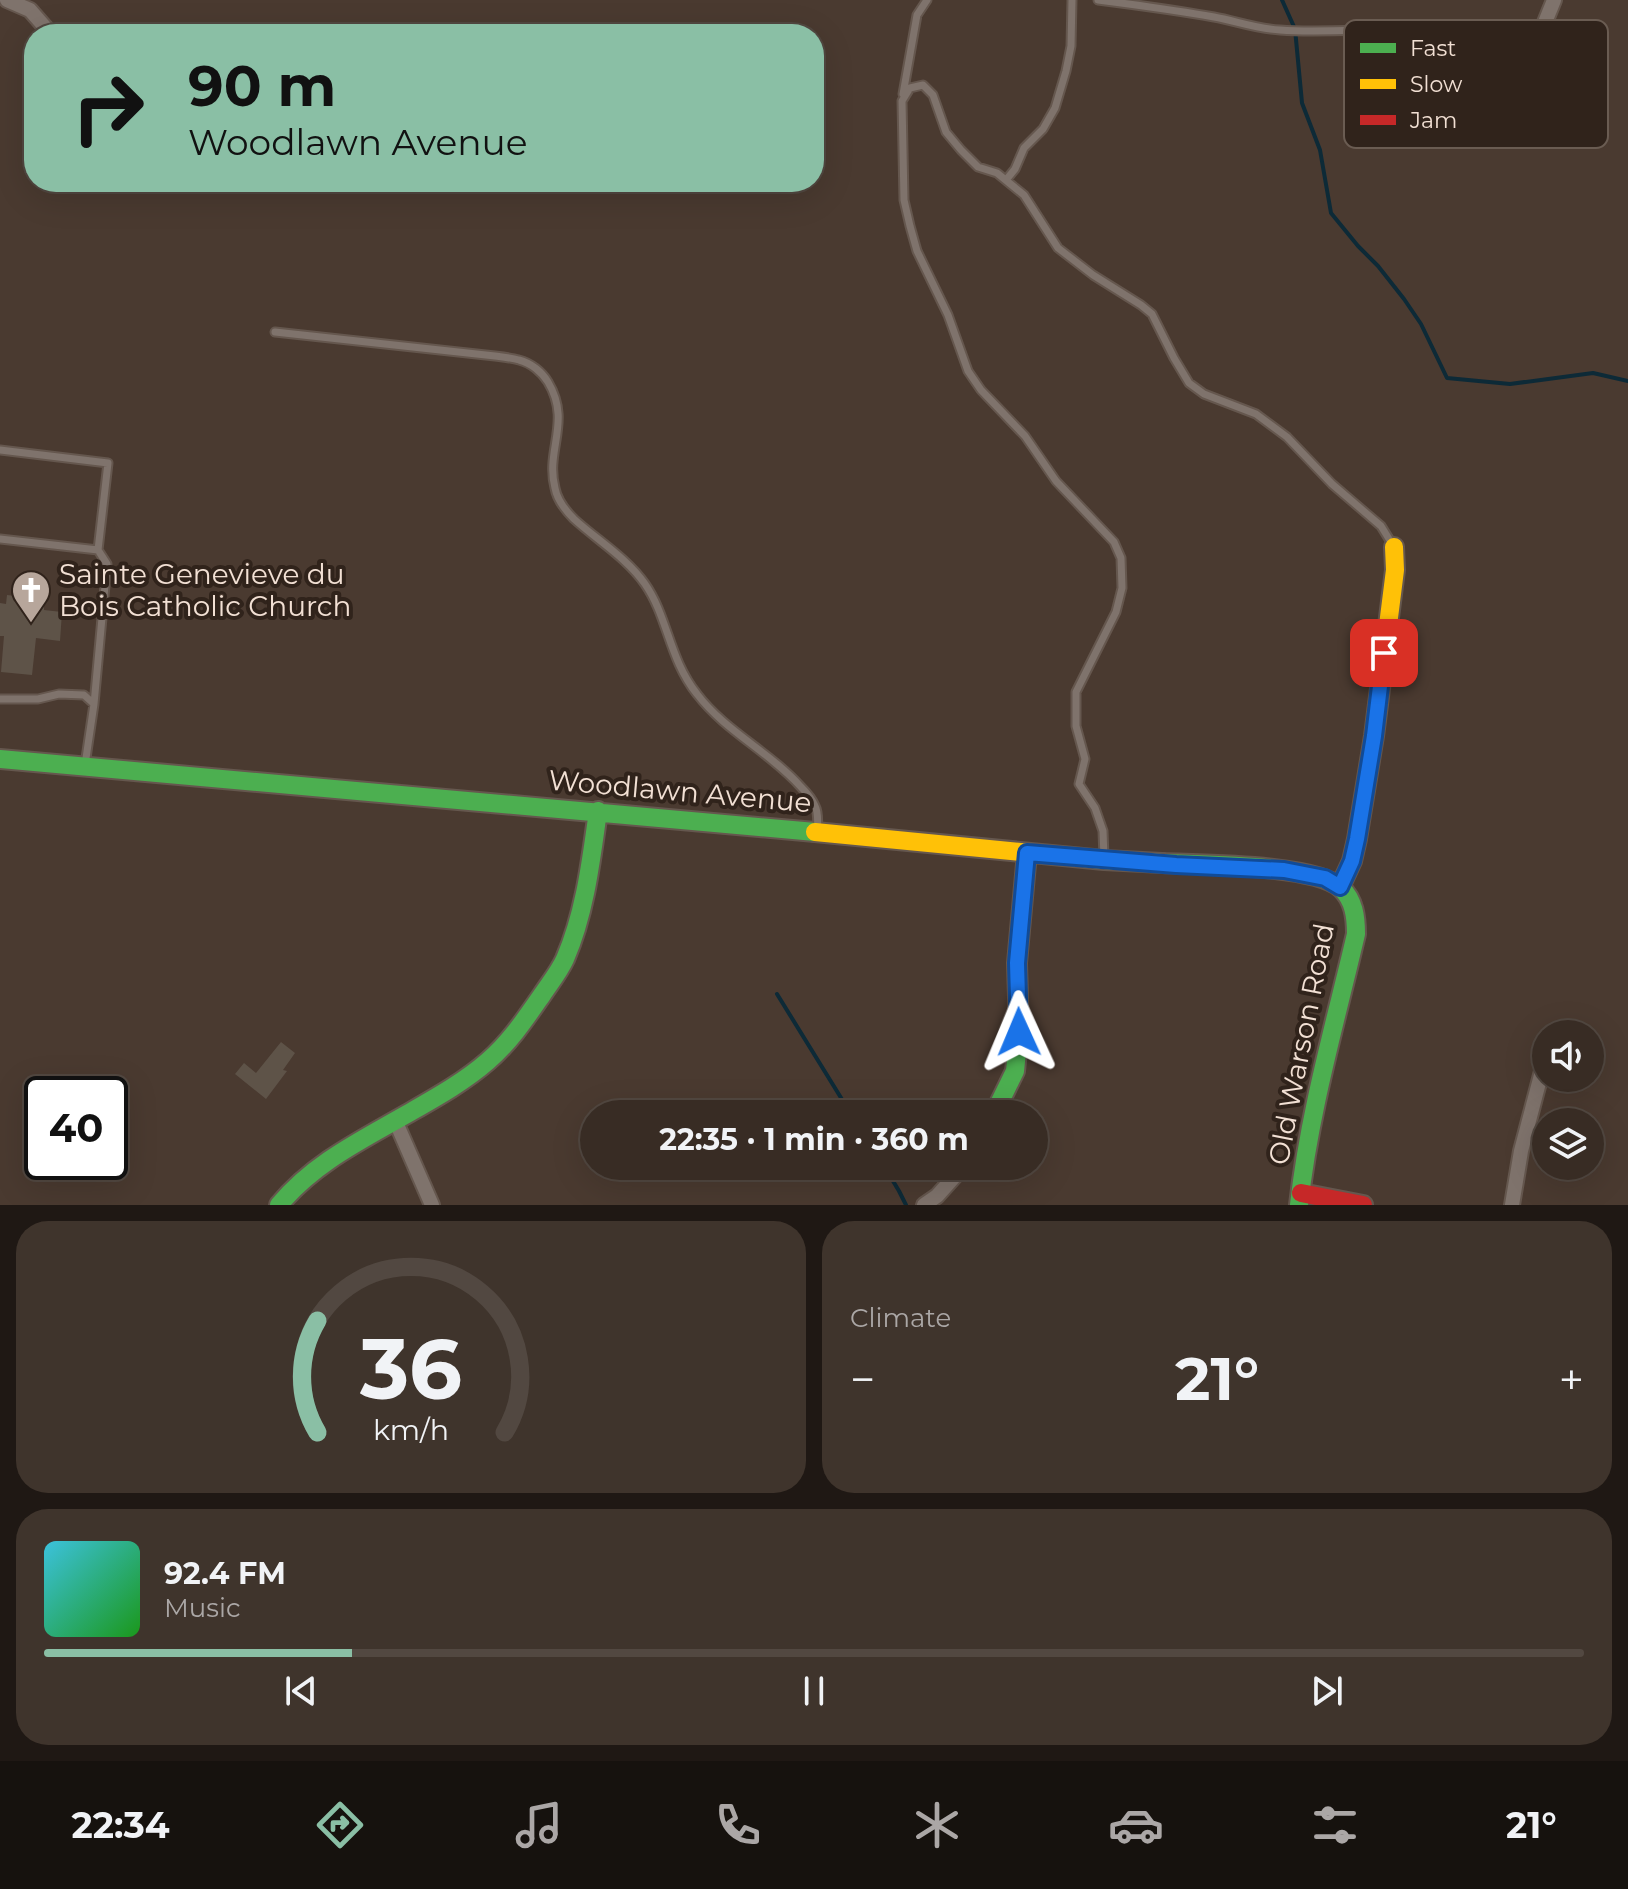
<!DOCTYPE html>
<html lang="en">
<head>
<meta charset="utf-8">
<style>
  body { margin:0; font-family:Montserrat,sans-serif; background:#3f342c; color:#f1f3f6; height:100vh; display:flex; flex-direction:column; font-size:30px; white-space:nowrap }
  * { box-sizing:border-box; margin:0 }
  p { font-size:26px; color:#aba7a6 }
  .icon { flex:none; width:44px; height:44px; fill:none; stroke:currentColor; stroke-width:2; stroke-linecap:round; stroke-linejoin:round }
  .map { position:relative; height:1205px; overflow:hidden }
  .drawer { display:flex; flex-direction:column; gap:16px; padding:16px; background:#1f1814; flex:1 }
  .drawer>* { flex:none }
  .top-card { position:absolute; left:24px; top:24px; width:800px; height:168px; border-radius:32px; box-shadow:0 8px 32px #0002,0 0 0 2px #524841; background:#8abfa5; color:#111; overflow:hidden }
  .buttons { position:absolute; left:1532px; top:1020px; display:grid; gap:16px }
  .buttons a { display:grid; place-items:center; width:72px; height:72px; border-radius:50%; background:#382c24; box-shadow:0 8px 32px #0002,0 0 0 2px #524841; font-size:40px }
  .speed { position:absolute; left:24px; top:1076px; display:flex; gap:16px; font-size:40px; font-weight:700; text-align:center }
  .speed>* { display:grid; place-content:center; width:104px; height:104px; border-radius:50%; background:#382c24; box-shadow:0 8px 32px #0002,0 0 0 2px #524841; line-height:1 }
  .speed .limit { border:4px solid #111; border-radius:12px; background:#fff; color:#111 }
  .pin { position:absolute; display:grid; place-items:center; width:68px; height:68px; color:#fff; margin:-34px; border-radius:16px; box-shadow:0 4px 12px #0006 }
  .me { position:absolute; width:88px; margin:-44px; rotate:359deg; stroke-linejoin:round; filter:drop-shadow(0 0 6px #0008) }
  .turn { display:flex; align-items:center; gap:28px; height:168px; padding:0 32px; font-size:36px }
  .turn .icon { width:104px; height:104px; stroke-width:2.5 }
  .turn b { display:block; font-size:56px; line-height:68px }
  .big { font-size:60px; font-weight:700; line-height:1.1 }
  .drawer .card { flex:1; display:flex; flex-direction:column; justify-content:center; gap:12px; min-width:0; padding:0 28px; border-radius:32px; background:#3f342c }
  .drawer .dial { align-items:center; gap:0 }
  .dial svg { height:208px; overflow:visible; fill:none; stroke:#524841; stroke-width:7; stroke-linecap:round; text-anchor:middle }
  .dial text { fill:#f1f3f6; stroke:none }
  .song { display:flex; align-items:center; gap:24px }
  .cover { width:96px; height:96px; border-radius:12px; background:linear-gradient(135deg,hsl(190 70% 55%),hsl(120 70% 35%)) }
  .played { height:8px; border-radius:4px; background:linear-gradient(90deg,#8abfa5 20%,#524841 20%) }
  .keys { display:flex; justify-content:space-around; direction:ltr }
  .heat { display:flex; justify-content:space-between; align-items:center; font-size:44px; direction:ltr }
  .drawer .tiles { flex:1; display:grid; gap:16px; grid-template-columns:1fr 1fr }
  .card:last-child { grid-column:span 2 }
  .trip { position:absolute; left:580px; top:1100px; width:468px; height:80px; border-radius:40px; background:#382c24; box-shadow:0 8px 32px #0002,0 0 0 2px #524841; font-weight:700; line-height:80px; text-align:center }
  .tab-bar { display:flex; height:128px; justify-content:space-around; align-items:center; background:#16120e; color:#aba7a6 }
  .tab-bar .icon { width:56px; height:56px }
  .tab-bar .on { color:#8abfa5 }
  .tab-bar b { font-size:36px; color:#f1f3f6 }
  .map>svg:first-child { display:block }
</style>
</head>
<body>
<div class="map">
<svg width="1628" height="1205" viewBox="0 0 1628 1205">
  <rect width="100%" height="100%" fill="#4a3a30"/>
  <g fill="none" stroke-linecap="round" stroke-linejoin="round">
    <path stroke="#0d2a37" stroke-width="4" d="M 1282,0 L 1295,29 L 1302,103 L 1320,150 L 1331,213 L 1358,246 L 1378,266 L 1404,299 L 1421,324 L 1447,378 L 1510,384 L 1593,373 L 1628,381
      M 777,994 L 851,1114
      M 884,1166 L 899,1191 L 906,1205"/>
  </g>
  <path fill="#5e5348" d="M 7,595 L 44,599 L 44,610 L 62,612 L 60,641 L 36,638 L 32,675 L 1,672 L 4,636 L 0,636 L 0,603 L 6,604 Z
    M 281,1042 L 295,1053 L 283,1070 L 287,1071 L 266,1099 L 235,1074 L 244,1063 L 256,1073 Z"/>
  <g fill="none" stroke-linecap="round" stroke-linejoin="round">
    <g stroke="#65574e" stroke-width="11">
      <path id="lane" d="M 1098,0 C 1137,5 1175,10 1214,17 C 1236,21 1257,29 1280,30 C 1320,33 1362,29 1402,29 C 1450,30 1497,40 1540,58
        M 903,94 L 917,15 L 927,0
        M 1006,180 L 1015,169 L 1024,148 L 1043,129 L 1055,108 L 1066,71 L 1071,46 L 1072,0
        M 275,332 L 495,356 C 503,357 512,358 519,360 C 531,363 542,372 548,382 C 572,422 545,450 555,488 C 557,500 565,510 574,519 C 597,540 627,558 645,584 C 668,617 669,659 697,694 C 725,731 770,752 801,787 C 806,792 812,799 815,806 C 819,813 817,823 818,830
        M 0,450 L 108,463 L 98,550 L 107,564 L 94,704
        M 0,539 L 98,550
        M 0,699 L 38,699 L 59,694 L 84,695 L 94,704 L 85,765
        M 1104,858 L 1103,831 L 1095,808 L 1079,784 L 1085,759 L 1076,726 L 1076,692 L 1116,612 L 1122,588 L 1121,558 L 1114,542 L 1056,481 L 1025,436 L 981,390 L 968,371 L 948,315 L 917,251 L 910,226 L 904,200 L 902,101 L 910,88 L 923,85 L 933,95 L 946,132 L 961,150 L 978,167 L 997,173 L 1024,195 L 1058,248 L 1093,275 L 1141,305 L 1152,314 L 1174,358 L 1189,383 L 1204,394 L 1256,414 L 1287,437 L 1332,484 L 1381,526 L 1394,547"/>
    </g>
    <g stroke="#65574e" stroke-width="18">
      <path id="street" d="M 7,0 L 30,10 L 51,34
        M 1554,0 C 1546,22 1526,54 1553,69 C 1560,74 1569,77 1577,80
        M 395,1120 L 432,1205
        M 924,1205 L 937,1196 L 964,1166
        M 1512,1205 L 1521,1151 L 1546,1056"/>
    </g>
    <g stroke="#65574e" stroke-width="22">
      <path id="fast" d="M 0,759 L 815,832
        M 1162,863 C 1201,865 1314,864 1341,888 C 1354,900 1356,917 1356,934 C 1335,1024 1309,1113 1299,1205
        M 994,1114 L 1015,1071 L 1019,1032 L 1017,963 L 1027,853
        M 279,1205 C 314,1163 360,1141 407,1114 C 435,1098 464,1082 488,1061 C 510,1042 526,1018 542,995 C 550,983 559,972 565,959 C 585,913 591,861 598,811"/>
    </g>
    <g stroke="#65574e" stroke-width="22">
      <path id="slow" d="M 815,832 L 1104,860 L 1162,863
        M 1340,887 L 1352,861 L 1357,839 L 1374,736 L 1395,570 L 1394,547"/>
    </g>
    <g stroke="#65574e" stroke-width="22">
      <path id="jam" d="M 1301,1193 L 1363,1205"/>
    </g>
    <use href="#lane" stroke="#7f736c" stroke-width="7"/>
    <use href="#street" stroke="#7f736c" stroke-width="14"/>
    <use href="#fast" stroke="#4caf50" stroke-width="18"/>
    <use href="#slow" stroke="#ffc107" stroke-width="18"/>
    <use href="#jam" stroke="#c62828" stroke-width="18"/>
  </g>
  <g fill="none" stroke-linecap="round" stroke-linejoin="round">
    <g stroke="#114b97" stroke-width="20">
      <path id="route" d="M 1019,1032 L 1017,963 L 1027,853 L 1176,865 L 1284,870 L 1325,878 L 1340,887 L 1352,861 L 1357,839 L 1374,736 L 1384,653"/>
    </g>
    <use href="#route" stroke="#1a73e8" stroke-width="14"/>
  </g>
  <defs>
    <g id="church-pin" transform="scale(2)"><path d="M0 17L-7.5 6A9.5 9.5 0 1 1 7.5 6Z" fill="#b7a69b" stroke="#30231b"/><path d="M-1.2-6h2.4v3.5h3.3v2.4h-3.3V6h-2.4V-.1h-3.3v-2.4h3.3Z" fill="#fff"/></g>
  </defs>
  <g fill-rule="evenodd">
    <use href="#church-pin" x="31" y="590"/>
  </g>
  <g text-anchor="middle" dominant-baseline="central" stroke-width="8" stroke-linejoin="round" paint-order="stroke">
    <g font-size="28" fill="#f2e0d4" stroke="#30231b" text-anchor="start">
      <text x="59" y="574">Sainte Genevieve du<tspan x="59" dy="32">Bois Catholic Church</tspan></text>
    </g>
    <g font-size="28" fill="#f2e0d4" stroke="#30231b">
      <text transform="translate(680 791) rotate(5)">Woodlawn Avenue</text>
      <text transform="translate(1301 1044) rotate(-79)">Old Warson Road</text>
    </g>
  </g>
  <rect x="1344" y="20" width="264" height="128" rx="12" fill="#30231b" stroke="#6a5c52" stroke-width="2"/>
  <rect x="1360" y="43" width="36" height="10" fill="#4caf50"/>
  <rect x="1360" y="79" width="36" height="10" fill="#ffc107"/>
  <rect x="1360" y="115" width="36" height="10" fill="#c62828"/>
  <g font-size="22" fill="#f2e0d4">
    <text x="1410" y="56">Fast</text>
    <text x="1410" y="92">Slow</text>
    <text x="1410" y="128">Jam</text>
  </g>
</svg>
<div class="buttons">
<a><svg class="icon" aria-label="sound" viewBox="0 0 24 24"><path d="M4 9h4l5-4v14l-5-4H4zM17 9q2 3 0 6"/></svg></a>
<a><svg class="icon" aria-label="layers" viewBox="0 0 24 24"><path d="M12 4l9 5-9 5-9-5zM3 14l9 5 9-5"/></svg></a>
</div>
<div class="speed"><div class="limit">40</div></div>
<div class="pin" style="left:1384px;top:653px;background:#d93025"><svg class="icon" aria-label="arrive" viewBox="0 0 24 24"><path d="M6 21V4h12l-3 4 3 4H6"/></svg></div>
<svg class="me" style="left:1019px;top:1032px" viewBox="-20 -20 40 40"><path d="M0-17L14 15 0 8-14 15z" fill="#1a73e8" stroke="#fff" stroke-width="4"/></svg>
<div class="trip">22:35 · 1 min · 360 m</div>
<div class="top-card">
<div class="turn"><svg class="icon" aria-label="right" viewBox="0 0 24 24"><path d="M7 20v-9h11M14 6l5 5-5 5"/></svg><div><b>90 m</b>Woodlawn Avenue</div></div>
</div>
</div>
<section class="drawer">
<div class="tiles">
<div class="card dial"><svg viewBox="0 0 100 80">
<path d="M14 69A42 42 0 1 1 86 69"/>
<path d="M14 69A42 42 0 0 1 14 26" stroke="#8abfa5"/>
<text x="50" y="56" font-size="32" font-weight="700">36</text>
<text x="50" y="72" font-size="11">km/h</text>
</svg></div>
<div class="card"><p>Climate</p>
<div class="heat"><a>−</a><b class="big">21°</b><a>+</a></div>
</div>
<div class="card">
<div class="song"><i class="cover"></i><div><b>92.4 FM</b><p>Music</p></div></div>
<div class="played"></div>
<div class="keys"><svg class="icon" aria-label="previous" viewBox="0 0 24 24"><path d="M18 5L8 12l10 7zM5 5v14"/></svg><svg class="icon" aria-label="pause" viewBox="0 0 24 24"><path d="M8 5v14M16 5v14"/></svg><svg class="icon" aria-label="next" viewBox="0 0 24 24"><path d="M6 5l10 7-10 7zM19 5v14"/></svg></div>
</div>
</div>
</section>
<nav class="tab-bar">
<b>22:34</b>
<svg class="icon on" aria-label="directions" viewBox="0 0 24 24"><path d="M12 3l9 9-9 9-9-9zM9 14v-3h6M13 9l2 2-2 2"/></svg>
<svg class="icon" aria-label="music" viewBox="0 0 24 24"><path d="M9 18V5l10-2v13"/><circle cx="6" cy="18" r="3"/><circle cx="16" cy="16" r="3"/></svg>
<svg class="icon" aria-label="phone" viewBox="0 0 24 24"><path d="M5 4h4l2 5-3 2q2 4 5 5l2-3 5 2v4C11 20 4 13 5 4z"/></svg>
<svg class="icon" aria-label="climate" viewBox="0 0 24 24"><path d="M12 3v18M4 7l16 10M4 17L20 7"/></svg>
<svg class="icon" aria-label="car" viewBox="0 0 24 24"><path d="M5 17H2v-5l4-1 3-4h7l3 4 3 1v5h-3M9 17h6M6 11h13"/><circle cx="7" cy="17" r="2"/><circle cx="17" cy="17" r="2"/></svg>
<svg class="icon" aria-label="filters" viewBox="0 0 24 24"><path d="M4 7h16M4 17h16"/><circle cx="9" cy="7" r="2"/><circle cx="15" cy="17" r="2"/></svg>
<b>21°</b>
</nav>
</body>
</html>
